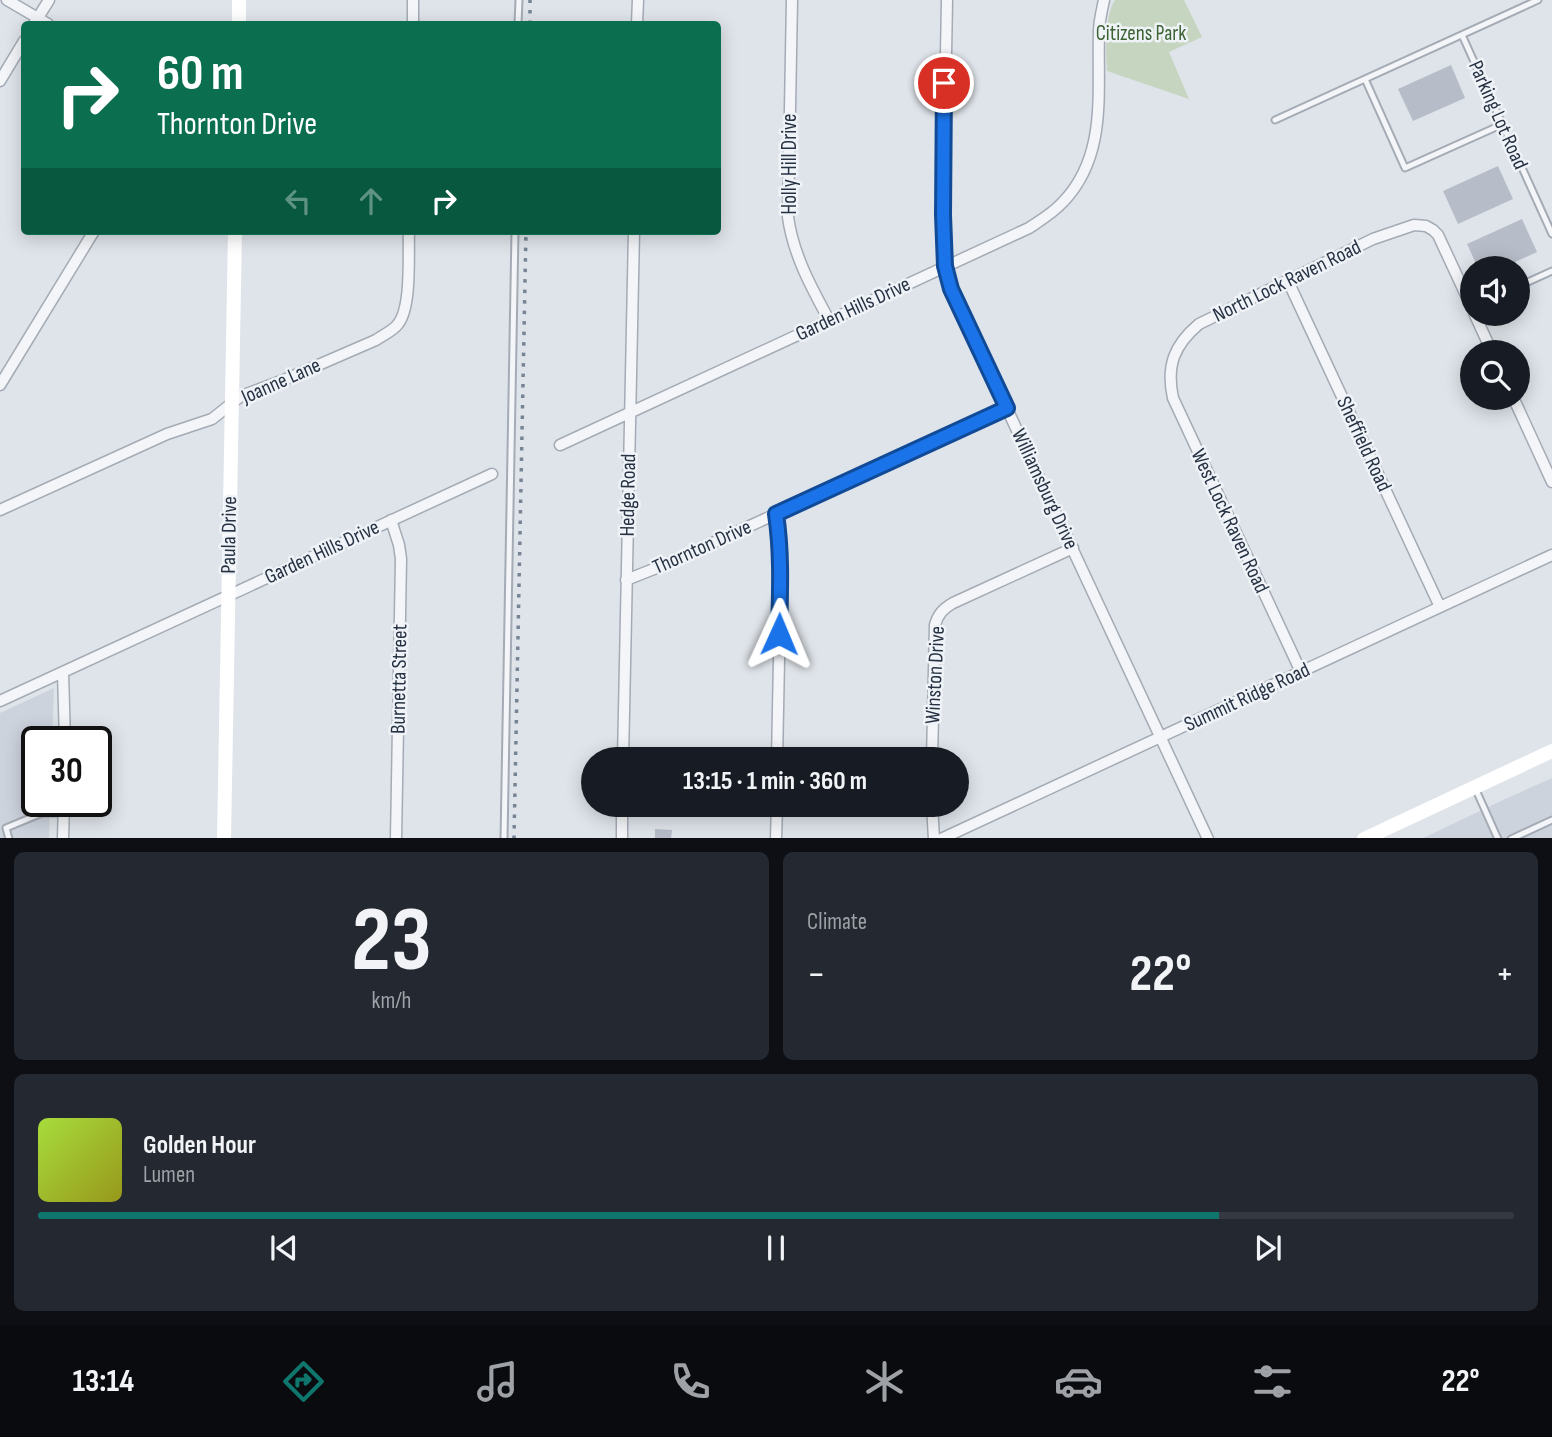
<!DOCTYPE html>
<html lang="en">
<head>
<meta charset="utf-8">
<style>
  body { margin:0; font-family:"Sofia Sans Condensed",sans-serif; background:#242831; color:#f1f3f6; height:100vh; display:flex; flex-direction:column; font-size:26px; white-space:nowrap }
  * { box-sizing:border-box; margin:0 }
  p { font-size:23px; color:#9ea1a6 }
  .icon { flex:none; width:38px; height:38px; fill:none; stroke:currentColor; stroke-width:2; stroke-linecap:round; stroke-linejoin:round }
  .map { position:relative; height:838px; overflow:hidden }
  .drawer { display:flex; flex-direction:column; gap:14px; padding:14px; background:#0d0f14; flex:1 }
  .drawer>* { flex:none }
  .guide { position:absolute; left:21px; top:21px; width:700px; height:214px; border-radius:7px; box-shadow:0 4px 18px #0003; background:#0b6e4f; color:#fff; overflow:hidden }
  .tools { position:absolute; left:1460px; top:256px; display:grid; gap:14px }
  .tools a { display:grid; place-items:center; width:70px; height:70px; border-radius:50%; background:#171b24; box-shadow:0 4px 18px #0003; font-size:35px }
  .speed { position:absolute; left:21px; top:726px; display:flex; gap:14px; font-size:35px; font-weight:700; text-align:center }
  .speed>* { display:grid; place-content:center; width:91px; height:91px; border-radius:50%; background:#171b24; box-shadow:0 4px 18px #0003; line-height:1 }
  .speed .limit { border:4px solid #111; border-radius:10px; background:#fff; color:#111 }
  .pin { position:absolute; display:grid; place-items:center; width:60px; height:60px; color:#fff; margin:-30px; border:4px solid #fff; border-radius:50%; box-shadow:0 2px 7px #0007 }
  .me { position:absolute; width:77px; margin:-38px; rotate:1deg; stroke-linejoin:round; filter:drop-shadow(0 0 5px #0008) }
  .turn { display:flex; align-items:center; gap:24px; height:147px; padding:0 21px; font-size:32px }
  .turn .icon { width:91px; height:91px; stroke-width:2.5 }
  .turn b { display:block; font-size:49px; line-height:60px }
  .lanes { display:flex; align-items:center; height:66px; padding:0 21px; background:#0003; justify-content:center; gap:35px; direction:ltr }
  .lanes .off { opacity:.35 }
  .big { font-size:52px; font-weight:700; line-height:1.1 }
  .drawer .widget { flex:1; display:flex; flex-direction:column; justify-content:center; gap:10px; min-width:0; padding:0 24px; border-radius:10px; background:#242831 }
  .drawer .dial { align-items:center; gap:0 }
  .dial b { font-size:91px; line-height:1 }
  .song { display:flex; align-items:center; gap:21px }
  .cover { width:84px; height:84px; border-radius:10px; background:linear-gradient(135deg,hsl(80 70% 55%),hsl(60 70% 35%)) }
  .played { height:7px; border-radius:4px; background:linear-gradient(90deg,#0f766e 80%,#363941 80%) }
  .keys { display:flex; justify-content:space-around; direction:ltr }
  .heat { display:flex; justify-content:space-between; align-items:center; font-size:38px; direction:ltr }
  .drawer .tiles { flex:1; display:grid; gap:14px; grid-template-columns:1fr 1fr }
  .widget:last-child { grid-column:span 2 }
  .trip { position:absolute; left:581px; top:747px; width:388px; height:70px; border-radius:35px; background:#171b24; box-shadow:0 4px 18px #0003; font-weight:700; line-height:70px; text-align:center }
  .tab-bar { display:flex; height:112px; justify-content:space-around; align-items:center; background:#090b0e; color:#9ea1a6 }
  .tab-bar .icon { width:49px; height:49px }
  .tab-bar .active { color:#0f766e }
  .tab-bar b { font-size:32px; color:#f1f3f6 }
  .map>svg:first-child { display:block }
</style>
</head>
<body>
<div class="map">
<svg width="1552" height="839" viewBox="0 0 1552 839">
  <rect width="100%" height="100%" fill="#dfe4ea"/>
  <path fill="#cdd3dd" d="M 54,688 L 52,742 L 37,742 L 37,802 L 50,802 L 49,838 L 0,838 L 0,713 Z
    M 1552,778 L 1552,838 L 1421,839 L 1503,800 Z"/>
  <path fill="#c6d5bf" d="M 1115,0 L 1184,0 L 1202,37 L 1169,52 L 1189,99 L 1107,71 C 1106,51 1104,17 1115,0 Z"/>
  <path fill="#b6bdc8" d="M 1451,65 L 1465,98 L 1413,121 L 1398,89 Z
    M 1498,166 L 1513,199 L 1458,224 L 1443,191 Z
    M 1522,219 L 1537,252 L 1502,268 L 1478,268 L 1467,244 Z
    M 655,829 L 672,830 L 671,839 L 655,839 Z"/>
  <g fill="none" stroke-linecap="round" stroke-linejoin="round">
    <g stroke="#a4abb5" stroke-width="9">
      <path id="lane" d="M 518,24 L 519,0
        M 1462,35 L 1552,234
        M 1365,79 L 1405,168 L 1503,124
        M 1275,120 L 1538,0
        M 1517,287 L 1552,271
        M 1476,790 L 1498,839
        M 9,839 L 6,828 L 42,813 L 64,813
        M 504,839 L 515,231
        M 1511,839 L 1552,820"/>
    </g>
    <g stroke="#a4abb5" stroke-width="13">
      <path id="street" d="M 7,0 L 48,24
        M 792,0 L 788,217 C 793,254 811,287 829,320
        M 947,0 L 943,214 L 945,266 L 951,289 L 1208,839
        M 34,24 L 49,0
        M 413,24 L 413,0
        M 637,24 L 638,0
        M 0,81 L 24,41
        M 1288,281 L 1440,607
        M 1474,313 L 1492,352
        M 0,385 L 94,231
        M 1513,397 L 1552,482
        M 560,445 L 1029,228 C 1041,220 1053,213 1063,202 C 1108,155 1097,91 1099,32 C 1099,21 1102,10 1104,0
        M 0,510 L 167,434 L 212,419 L 241,396 L 286,379 L 376,340 C 383,335 393,331 398,324 C 412,307 408,253 409,231
        M 776,514 L 779,536 L 781,559 L 777,760
        M 391,520 L 399,545 L 401,559 L 396,839
        M 626,580 L 669,563 L 1007,408
        M 63,672 L 65,742
        M 1301,672 L 1173,398 C 1166,366 1174,345 1199,324 L 1373,239 L 1414,225 L 1426,226 L 1433,230 L 1438,235 L 1472,308
        M 0,701 L 492,474
        M 623,760 L 634,231
        M 932,760 L 935,625 C 938,614 943,609 953,603 L 1073,548
        M 932,805 L 934,839
        M 63,839 L 64,802
        M 622,839 L 622,805
        M 776,839 L 777,805
        M 941,839 L 1552,555"/>
    </g>
    <use href="#lane" stroke="#f3f5f8" stroke-width="5"/>
    <use href="#street" stroke="#f3f5f8" stroke-width="10"/>
    <path stroke="#fff" stroke-width="14" d="M 239,24 L 239,0
      M 224,839 L 235,231
      M 1364,839 L 1552,751"/>
    <path stroke="#778496" stroke-width="3.5" stroke-dasharray="3.5 7" stroke-linecap="butt" d="M 530,24 L 530,0
      M 514,839 L 526,231"/>
  </g>
  <g fill="none" stroke-linecap="round" stroke-linejoin="round">
    <g stroke="#114b97" stroke-width="18">
      <path id="route" d="M 779,634 C 780,594 782,554 776,514 L 1007,408 L 951,289 L 945,266 L 943,215 L 944,83"/>
    </g>
    <use href="#route" stroke="#1a73e8" stroke-width="12"/>
  </g>
  <g text-anchor="middle" dominant-baseline="central" stroke-width="5" stroke-linejoin="round" paint-order="stroke">
    <g font-size="21" fill="#3c6132" stroke="#eff3f7">
      <text x="1141" y="33">Citizens Park</text>
    </g>
    <g font-size="21" fill="#263243" stroke="#eff3f7">
      <text transform="translate(1498 115) rotate(66)">Parking Lot Road</text>
      <text transform="translate(789 164) rotate(-90)">Holly Hill Drive</text>
      <text transform="translate(1287 281) rotate(-26)">North Lock Raven Road</text>
      <text transform="translate(853 309) rotate(-25)">Garden Hills Drive</text>
      <text transform="translate(281 381) rotate(-24)">Joanne Lane</text>
      <text transform="translate(1364 444) rotate(65)">Sheffield Road</text>
      <text transform="translate(1045 489) rotate(65)">Williamsburg Drive</text>
      <text transform="translate(628 495) rotate(-89)">Hedge Road</text>
      <text transform="translate(1230 521) rotate(65)">West Lock Raven Road</text>
      <text transform="translate(229 535) rotate(-89)">Paula Drive</text>
      <text transform="translate(702 547) rotate(-24)">Thornton Drive</text>
      <text transform="translate(322 552) rotate(-25)">Garden Hills Drive</text>
      <text transform="translate(935 675) rotate(-87)">Winston Drive</text>
      <text transform="translate(399 679) rotate(-89)">Burnetta Street</text>
      <text transform="translate(1247 697) rotate(-25)">Summit Ridge Road</text>
    </g>
  </g>
</svg>
<div class="tools">
<a><svg class="icon" aria-label="sound" viewBox="0 0 24 24"><path d="M4 9h4l5-4v14l-5-4H4zM17 9q2 3 0 6"/></svg></a>
<a><svg class="icon" aria-label="search" viewBox="0 0 24 24"><circle cx="10" cy="10" r="6"/><path d="M15 15l6 6"/></svg></a>
</div>
<div class="speed"><div class="limit">30</div></div>
<div class="pin" style="left:944px;top:83px;background:#d93025"><svg class="icon" aria-label="arrive" viewBox="0 0 24 24"><path d="M6 21V4h12l-3 4 3 4H6"/></svg></div>
<svg class="me" style="left:779px;top:634px" viewBox="-20 -20 40 40"><path d="M0-17L14 15 0 8-14 15z" fill="#1a73e8" stroke="#fff" stroke-width="4"/></svg>
<div class="trip">13:15 · 1 min · 360 m</div>
<div class="guide">
<div class="turn"><svg class="icon" aria-label="right" viewBox="0 0 24 24"><path d="M7 20v-9h11M14 6l5 5-5 5"/></svg><div><b>60 m</b>Thornton Drive</div></div>
<div class="lanes"><svg class="icon off" aria-label="left" viewBox="0 0 24 24"><path d="M17 20v-9H6M10 6l-5 5 5 5"/></svg><svg class="icon off" aria-label="ahead" viewBox="0 0 24 24"><path d="M12 20V5M6 11l6-6 6 6"/></svg><svg class="icon" aria-label="right" viewBox="0 0 24 24"><path d="M7 20v-9h11M14 6l5 5-5 5"/></svg></div>
</div>
</div>
<section class="drawer">
<div class="tiles">
<div class="widget dial"><b>23</b><p>km/h</p></div>
<div class="widget"><p>Climate</p>
<div class="heat"><a>−</a><b class="big">22°</b><a>+</a></div>
</div>
<div class="widget">
<div class="song"><i class="cover"></i><div><b>Golden Hour</b><p>Lumen</p></div></div>
<div class="played"></div>
<div class="keys"><svg class="icon" aria-label="previous" viewBox="0 0 24 24"><path d="M18 5L8 12l10 7zM5 5v14"/></svg><svg class="icon" aria-label="pause" viewBox="0 0 24 24"><path d="M8 5v14M16 5v14"/></svg><svg class="icon" aria-label="next" viewBox="0 0 24 24"><path d="M6 5l10 7-10 7zM19 5v14"/></svg></div>
</div>
</div>
</section>
<nav class="tab-bar">
<b>13:14</b>
<svg class="icon active" aria-label="directions" viewBox="0 0 24 24"><path d="M12 3l9 9-9 9-9-9zM9 14v-3h6M13 9l2 2-2 2"/></svg>
<svg class="icon" aria-label="music" viewBox="0 0 24 24"><path d="M9 18V5l10-2v13"/><circle cx="6" cy="18" r="3"/><circle cx="16" cy="16" r="3"/></svg>
<svg class="icon" aria-label="phone" viewBox="0 0 24 24"><path d="M5 4h4l2 5-3 2q2 4 5 5l2-3 5 2v4C11 20 4 13 5 4z"/></svg>
<svg class="icon" aria-label="climate" viewBox="0 0 24 24"><path d="M12 3v18M4 7l16 10M4 17L20 7"/></svg>
<svg class="icon" aria-label="car" viewBox="0 0 24 24"><path d="M5 17H2v-5l4-1 3-4h7l3 4 3 1v5h-3M9 17h6M6 11h13"/><circle cx="7" cy="17" r="2"/><circle cx="17" cy="17" r="2"/></svg>
<svg class="icon" aria-label="filters" viewBox="0 0 24 24"><path d="M4 7h16M4 17h16"/><circle cx="9" cy="7" r="2"/><circle cx="15" cy="17" r="2"/></svg>
<b>22°</b>
</nav>
</body>
</html>
